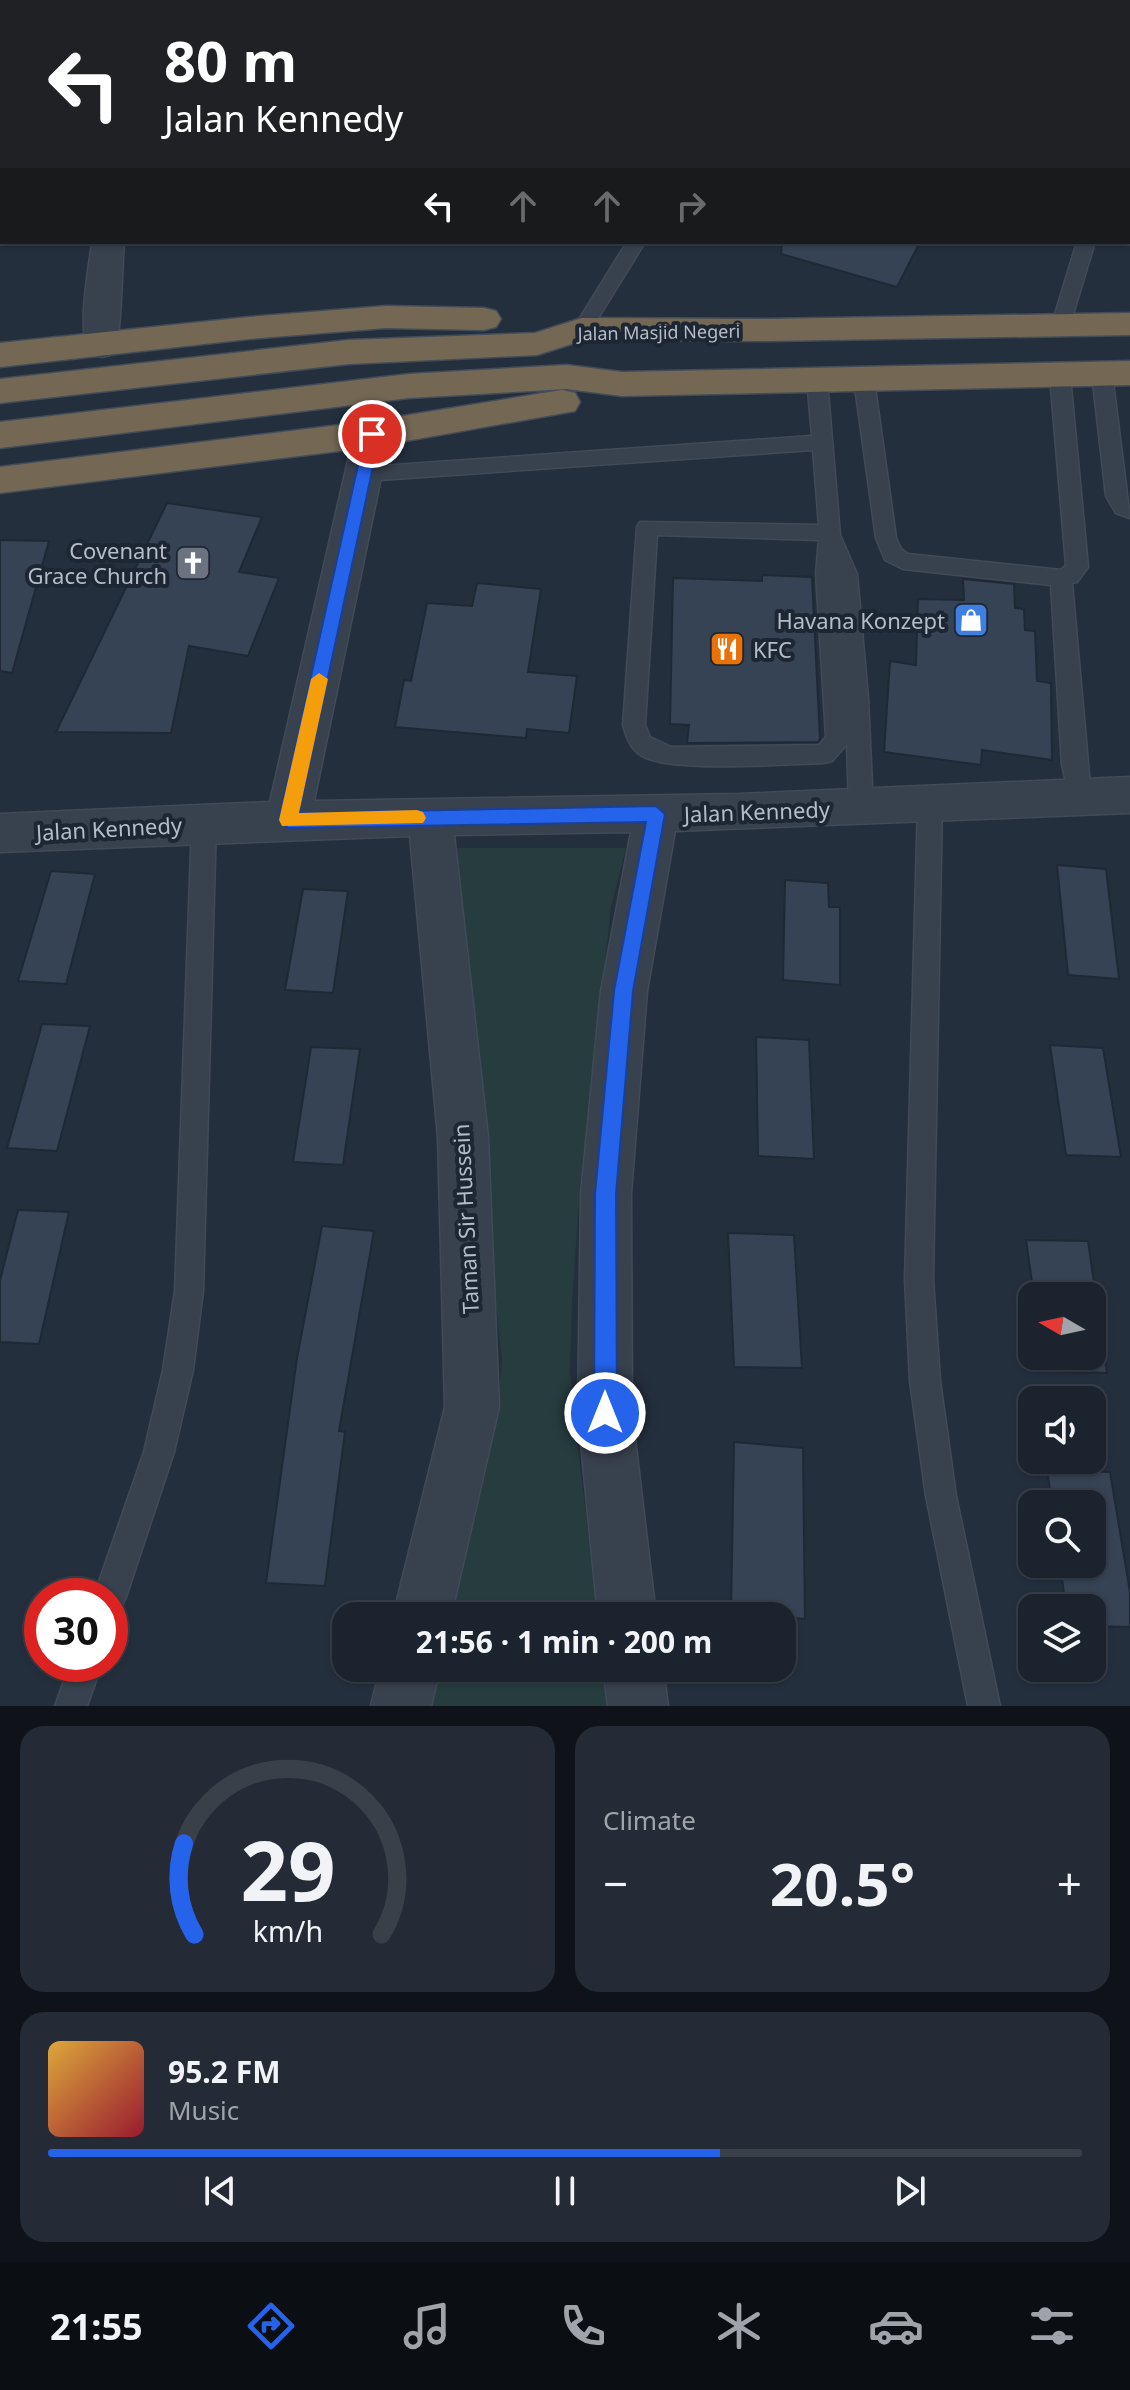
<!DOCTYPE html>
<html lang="en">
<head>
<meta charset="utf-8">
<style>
  body { margin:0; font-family:"Noto Sans",sans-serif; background:#242b36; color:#f1f3f6; height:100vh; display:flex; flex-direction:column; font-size:30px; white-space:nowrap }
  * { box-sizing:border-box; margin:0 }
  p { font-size:26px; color:#a0a4aa }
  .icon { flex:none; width:44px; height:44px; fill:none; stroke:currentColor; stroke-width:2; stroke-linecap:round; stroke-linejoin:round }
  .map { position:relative; height:1706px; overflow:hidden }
  .sheet { display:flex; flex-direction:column; gap:20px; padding:20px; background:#0f1319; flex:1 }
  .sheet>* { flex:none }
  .top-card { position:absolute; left:0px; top:0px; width:1130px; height:244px; box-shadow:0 2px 6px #0004,0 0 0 2px #39404a; background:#202124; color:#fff; overflow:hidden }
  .needle { width:52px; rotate:279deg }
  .buttons { position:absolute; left:1018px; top:1282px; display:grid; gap:16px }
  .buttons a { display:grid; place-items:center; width:88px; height:88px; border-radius:16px; background:#1b232e; box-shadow:0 2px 6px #0004,0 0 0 2px #39404a; font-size:40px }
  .speed { position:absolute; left:24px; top:1578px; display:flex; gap:16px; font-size:40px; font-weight:700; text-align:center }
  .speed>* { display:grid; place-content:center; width:104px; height:104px; border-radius:50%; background:#1b232e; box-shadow:0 2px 6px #0004,0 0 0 2px #39404a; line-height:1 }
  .speed .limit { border:12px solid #d22; background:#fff; color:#111 }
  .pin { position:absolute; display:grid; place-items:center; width:68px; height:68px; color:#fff; margin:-34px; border:4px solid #fff; border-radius:50%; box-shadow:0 2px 8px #0007 }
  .me { position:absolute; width:88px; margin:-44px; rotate:0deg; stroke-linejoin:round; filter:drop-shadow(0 0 6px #0008) }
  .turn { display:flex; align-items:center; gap:28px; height:168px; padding:0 32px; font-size:36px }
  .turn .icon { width:104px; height:104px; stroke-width:2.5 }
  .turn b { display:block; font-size:56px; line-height:68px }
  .lanes { display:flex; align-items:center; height:76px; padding:0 32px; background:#0003; justify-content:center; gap:40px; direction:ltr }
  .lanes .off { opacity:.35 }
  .big { font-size:60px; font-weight:700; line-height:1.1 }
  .sheet .card { flex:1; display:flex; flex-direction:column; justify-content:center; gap:12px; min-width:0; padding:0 28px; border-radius:24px; background:#242b36 }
  .sheet .dial { align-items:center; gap:0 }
  .dial svg { height:208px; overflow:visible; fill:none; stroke:#39404a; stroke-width:7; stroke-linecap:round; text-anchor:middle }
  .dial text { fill:#f1f3f6; stroke:none }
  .song { display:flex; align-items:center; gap:24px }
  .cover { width:96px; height:96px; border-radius:12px; background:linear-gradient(135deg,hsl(40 70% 55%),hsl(350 70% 35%)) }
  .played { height:8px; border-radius:4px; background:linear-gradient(90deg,#2563eb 65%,#39404a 65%) }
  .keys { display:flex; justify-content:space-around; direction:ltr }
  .heat { display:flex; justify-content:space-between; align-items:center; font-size:44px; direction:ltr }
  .sheet .tiles { flex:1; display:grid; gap:20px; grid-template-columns:1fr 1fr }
  .card:last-child { grid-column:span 2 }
  .trip { position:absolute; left:332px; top:1602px; width:464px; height:80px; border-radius:24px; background:#1b232e; box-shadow:0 2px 6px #0004,0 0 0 2px #39404a; font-weight:700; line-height:80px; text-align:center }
  .dock { display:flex; height:128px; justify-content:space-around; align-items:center; background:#0b0e12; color:#a0a4aa }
  .dock .icon { width:56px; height:56px }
  .dock .selected { color:#2563eb }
  .dock b { font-size:36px; color:#f1f3f6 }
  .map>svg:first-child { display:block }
</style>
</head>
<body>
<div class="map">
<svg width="1130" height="1706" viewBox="0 0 1130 1706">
  <rect width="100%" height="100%" fill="#242f3e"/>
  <path fill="#263c3f" d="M 446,848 L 626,848 L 611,907 L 578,1214 L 572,1303 L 570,1371 L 575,1426 L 599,1616 L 442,1616 C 461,1528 497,1450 502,1359 Z
    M 430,1668 L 606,1668 L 611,1706 L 422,1706 Z"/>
  <path fill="#364354" stroke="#1f2835" stroke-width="2" d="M 782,242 L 920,242 L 897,287 L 781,254 Z
    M 167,503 L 262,517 L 239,572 L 279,578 L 248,656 L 189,646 L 171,733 L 56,732 Z
    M 0,540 L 49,541 L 12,673 L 0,671 Z
    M 762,575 L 812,577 L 820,739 L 818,742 L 687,743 L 689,725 L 670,724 L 673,578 L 762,581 Z
    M 963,579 L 1014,584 L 1015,608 L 1024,609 L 1025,630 L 1035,631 L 1037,681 L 1051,683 L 1052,760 L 982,750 L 981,765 L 884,752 L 890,661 L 916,665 L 918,599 L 964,600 Z
    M 477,583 L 541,589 L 528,672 L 577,676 L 569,733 L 527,729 L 526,738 L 395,727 L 404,680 L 411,681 L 427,603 L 472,606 Z
    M 1057,865 L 1106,869 L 1119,979 L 1068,975 Z
    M 51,871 L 95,874 L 66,984 L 18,981 Z
    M 785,880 L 828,883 L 829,907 L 840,907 L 840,985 L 783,980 Z
    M 303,889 L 348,891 L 333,993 L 285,990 Z
    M 42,1024 L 90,1026 L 57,1151 L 7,1148 Z
    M 756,1037 L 809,1040 L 814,1159 L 758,1156 Z
    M 1050,1045 L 1103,1048 L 1121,1157 L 1066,1155 Z
    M 311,1047 L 360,1049 L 343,1165 L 293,1162 Z
    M 18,1210 L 69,1212 L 39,1344 L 0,1342 L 0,1280 Z
    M 322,1226 L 374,1231 L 339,1431 L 345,1432 L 325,1586 L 266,1583 L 297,1358 Z
    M 728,1233 L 794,1235 L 802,1368 L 734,1367 Z
    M 1026,1240 L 1088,1241 L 1107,1373 L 1044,1371 L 1042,1356 L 1092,1356 L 1092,1296 L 1034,1296 Z
    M 734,1442 L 803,1448 L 805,1619 L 731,1612 Z
    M 1047,1470 L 1110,1472 L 1130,1592 L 1130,1627 L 1092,1626 L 1092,1608 L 1066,1608 L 1060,1564 L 1092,1564 L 1092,1504 L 1052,1504 Z"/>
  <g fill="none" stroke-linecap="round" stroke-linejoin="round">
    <g stroke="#414a57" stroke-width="3">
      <path id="lane" d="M 94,0 L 114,0 L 115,1 L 96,2 Z
        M 514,0 L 530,0 L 512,2 Z
        M 776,0 L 792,0 L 775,2 Z
        M 1130,97 L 1130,112 L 1128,113 L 1128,98 Z
        M 627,242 L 645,242 L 589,333 L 575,333 L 573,329 Z
        M 1077,242 L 1095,242 L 1070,324 L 1061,330 L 1052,324 Z
        M 1102,368 L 1112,374 L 1130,518 L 1116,513 L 1106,496 L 1092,374 Z
        M 1060,370 L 1070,376 L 1088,567 L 1077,582 L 1072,583 L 1091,797 L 1087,804 L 1079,807 L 1071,804 L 1062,765 L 1051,585 L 903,569 L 885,560 L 876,538 L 854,380 L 864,374 L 874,380 L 896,538 L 901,549 L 908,554 L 1061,570 L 1066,565 L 1050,376 Z
        M 817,374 L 827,380 L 840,535 L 857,574 L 868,698 L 873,807 L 869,814 L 861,817 L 853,814 L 849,807 L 847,744 L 832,761 L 824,763 C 785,764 671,773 642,756 C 631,750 626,737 623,725 L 637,527 L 640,522 L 819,525 L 813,450 L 365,481 L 358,479 L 355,474 L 358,469 L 365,467 L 812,436 L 807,380 ZM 657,535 L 819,540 L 816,573 L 826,737 L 819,745 L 671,747 L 650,737 L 645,725 Z
        M 930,794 L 938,797 L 942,804 L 933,1279 L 940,1381 L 956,1496 L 1000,1706 L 968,1706 L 926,1496 L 910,1381 L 905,1279 L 918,804 L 922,797 Z
        M 204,814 L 212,817 L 216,824 L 203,1291 L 193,1370 L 174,1452 L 126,1597 L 121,1608 L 110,1613 L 110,1596 L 94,1596 L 144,1452 L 163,1370 L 175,1291 L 192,824 L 196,817 Z
        M 70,1664 L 102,1664 L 87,1706 L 55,1706 Z"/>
    </g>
    <g stroke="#414a57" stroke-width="3">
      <path id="street" d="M 0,203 L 2,204 L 2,224 L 0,223 Z
        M 92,242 L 124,242 C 122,263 121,343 114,354 L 102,357 L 90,354 C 76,331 89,269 92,242 Z
        M 372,421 L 385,425 L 390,434 L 314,801 L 739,794 L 1130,777 L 1130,813 L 675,831 L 647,991 L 631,1194 L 632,1413 L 656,1616 L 598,1616 L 578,1413 L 581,1194 L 601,991 L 631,832 L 454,835 L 488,1137 L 499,1407 L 451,1616 L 393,1616 L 445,1407 L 438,1137 L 410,836 L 0,852 L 0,814 L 270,802 L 354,434 L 359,425 Z
        M 380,1668 L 440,1668 L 431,1706 L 371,1706 Z
        M 603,1668 L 663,1668 L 668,1706 L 608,1706 Z"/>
    </g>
    <g stroke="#434c59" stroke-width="3">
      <path id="highway" d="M 386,306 L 484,308 L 496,311 L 501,319 L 496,327 L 484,330 L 386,328 L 249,339 L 0,367 L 0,343 L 249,317 Z
        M 1130,313 L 1130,335 L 768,341 L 584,340 L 537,355 L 349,364 L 0,403 L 0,379 L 349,340 L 535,333 L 582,318 L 768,319 Z
        M 1130,361 L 1130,385 L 622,396 L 567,389 L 409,398 L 0,448 L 0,422 L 409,374 L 567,365 L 622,372 Z
        M 562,390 L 575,393 L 580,402 L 575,411 L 372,447 L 0,493 L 0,467 L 372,421 Z"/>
    </g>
    <use href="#lane" fill="#38414e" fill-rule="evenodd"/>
    <use href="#street" fill="#38414e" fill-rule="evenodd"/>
    <use href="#highway" fill="#746855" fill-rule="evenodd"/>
  </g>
  <path fill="#2563eb" stroke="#184099" stroke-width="2" d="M 372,429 L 380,434 L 299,813 L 656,806 L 665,814 L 633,991 L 616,1194 L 617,1413 L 613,1421 L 605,1425 L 597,1421 L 594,1413 L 595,1194 L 614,991 L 646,822 L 288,828 L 279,820 L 365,434 Z"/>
  <path fill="#f59e0b" d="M 319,673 L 328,679 L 299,813 L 417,810 L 423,812 L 426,818 L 423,823 L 282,826 L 279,820 L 311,679 Z"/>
  <defs>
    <g id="church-square" transform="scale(1.8)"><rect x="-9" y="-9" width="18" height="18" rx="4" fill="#6b7280" stroke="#1d2633"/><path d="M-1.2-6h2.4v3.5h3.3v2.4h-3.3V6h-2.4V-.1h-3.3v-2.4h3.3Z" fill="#fff"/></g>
    <g id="shop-square" transform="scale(1.8)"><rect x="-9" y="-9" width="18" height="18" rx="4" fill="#3f7fe0" stroke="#1d2633"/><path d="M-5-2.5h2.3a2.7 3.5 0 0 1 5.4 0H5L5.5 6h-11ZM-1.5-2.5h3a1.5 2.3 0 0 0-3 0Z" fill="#fff"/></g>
    <g id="restaurant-square" transform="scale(1.8)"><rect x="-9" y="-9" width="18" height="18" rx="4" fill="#e8710a" stroke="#1d2633"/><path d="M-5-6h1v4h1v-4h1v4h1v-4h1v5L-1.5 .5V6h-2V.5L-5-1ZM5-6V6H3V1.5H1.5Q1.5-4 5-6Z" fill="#fff"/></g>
  </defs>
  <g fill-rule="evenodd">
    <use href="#church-square" x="193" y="563"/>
    <use href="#shop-square" x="971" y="620"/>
    <use href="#restaurant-square" x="727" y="649"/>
  </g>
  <g text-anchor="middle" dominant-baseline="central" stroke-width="8" stroke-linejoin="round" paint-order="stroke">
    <g font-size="18" fill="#b4bcc9" stroke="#1d2633">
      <text transform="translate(659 332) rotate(-1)">Jalan Masjid Negeri</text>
    </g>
    <g font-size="22" fill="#b4bcc9" stroke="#1d2633" text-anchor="end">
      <text x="167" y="550">Covenant<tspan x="167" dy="25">Grace Church</tspan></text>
      <text x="945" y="620">Havana Konzept</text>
      <text x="753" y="649" text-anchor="start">KFC</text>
    </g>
    <g font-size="22" fill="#b4bcc9" stroke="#1d2633">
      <text transform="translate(757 811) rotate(-2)">Jalan Kennedy</text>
      <text transform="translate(109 828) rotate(-3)">Jalan Kennedy</text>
      <text transform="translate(465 1219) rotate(-93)">Taman Sir Hussein</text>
    </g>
  </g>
</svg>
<div class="buttons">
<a><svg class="needle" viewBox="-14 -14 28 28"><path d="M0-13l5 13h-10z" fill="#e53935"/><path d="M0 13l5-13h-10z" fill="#a0a4aa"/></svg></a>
<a><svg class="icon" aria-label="sound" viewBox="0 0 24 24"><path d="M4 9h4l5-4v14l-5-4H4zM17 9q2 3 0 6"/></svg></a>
<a><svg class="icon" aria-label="search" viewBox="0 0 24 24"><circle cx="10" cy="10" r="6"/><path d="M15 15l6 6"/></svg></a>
<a><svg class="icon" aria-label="layers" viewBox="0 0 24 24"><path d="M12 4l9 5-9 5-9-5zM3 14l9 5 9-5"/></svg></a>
</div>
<div class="speed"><div class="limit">30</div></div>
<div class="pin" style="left:372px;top:434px;background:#d93025"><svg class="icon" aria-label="arrive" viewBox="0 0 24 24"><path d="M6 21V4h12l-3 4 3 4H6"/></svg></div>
<svg class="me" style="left:605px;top:1413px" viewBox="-20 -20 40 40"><circle r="17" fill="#2563eb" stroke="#fff" stroke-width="3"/><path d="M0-11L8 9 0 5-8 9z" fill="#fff"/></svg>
<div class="trip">21:56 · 1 min · 200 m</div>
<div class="top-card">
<div class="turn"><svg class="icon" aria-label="left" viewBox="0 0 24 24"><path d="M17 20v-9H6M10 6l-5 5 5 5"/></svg><div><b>80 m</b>Jalan Kennedy</div></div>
<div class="lanes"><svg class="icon" aria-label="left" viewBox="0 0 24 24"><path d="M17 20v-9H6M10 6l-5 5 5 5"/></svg><svg class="icon off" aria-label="ahead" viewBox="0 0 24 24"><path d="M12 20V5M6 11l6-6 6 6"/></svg><svg class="icon off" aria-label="ahead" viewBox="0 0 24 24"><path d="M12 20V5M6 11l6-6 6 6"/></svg><svg class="icon off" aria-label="right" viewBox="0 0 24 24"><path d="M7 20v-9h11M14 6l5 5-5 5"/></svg></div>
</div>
</div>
<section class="sheet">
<div class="tiles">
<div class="card dial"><svg viewBox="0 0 100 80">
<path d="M14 69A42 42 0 1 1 86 69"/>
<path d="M14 69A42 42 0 0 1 10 34" stroke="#2563eb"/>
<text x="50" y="56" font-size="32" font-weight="700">29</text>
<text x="50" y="72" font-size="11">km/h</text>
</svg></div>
<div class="card"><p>Climate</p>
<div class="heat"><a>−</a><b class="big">20.5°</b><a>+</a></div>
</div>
<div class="card">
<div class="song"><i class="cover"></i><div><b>95.2 FM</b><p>Music</p></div></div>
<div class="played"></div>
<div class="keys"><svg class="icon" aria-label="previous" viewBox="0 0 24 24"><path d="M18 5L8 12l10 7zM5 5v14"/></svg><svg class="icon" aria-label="pause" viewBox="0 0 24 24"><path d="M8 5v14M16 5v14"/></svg><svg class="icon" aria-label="next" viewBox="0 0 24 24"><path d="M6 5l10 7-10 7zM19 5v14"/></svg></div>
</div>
</div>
</section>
<nav class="dock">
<b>21:55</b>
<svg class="icon selected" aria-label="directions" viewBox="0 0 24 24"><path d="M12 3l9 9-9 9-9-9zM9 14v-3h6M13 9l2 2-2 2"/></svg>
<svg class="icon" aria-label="music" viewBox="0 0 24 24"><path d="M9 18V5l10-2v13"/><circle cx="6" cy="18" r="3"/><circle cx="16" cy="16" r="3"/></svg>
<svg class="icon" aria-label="phone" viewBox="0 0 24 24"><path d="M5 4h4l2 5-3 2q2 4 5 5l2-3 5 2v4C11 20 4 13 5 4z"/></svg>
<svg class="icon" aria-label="climate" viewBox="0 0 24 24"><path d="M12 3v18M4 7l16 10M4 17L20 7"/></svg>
<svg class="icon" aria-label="car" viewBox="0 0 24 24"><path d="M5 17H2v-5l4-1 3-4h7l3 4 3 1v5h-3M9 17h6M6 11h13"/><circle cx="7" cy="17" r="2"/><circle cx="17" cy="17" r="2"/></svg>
<svg class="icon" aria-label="filters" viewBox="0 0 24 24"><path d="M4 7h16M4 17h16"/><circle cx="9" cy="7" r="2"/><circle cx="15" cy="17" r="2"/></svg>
</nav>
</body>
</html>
